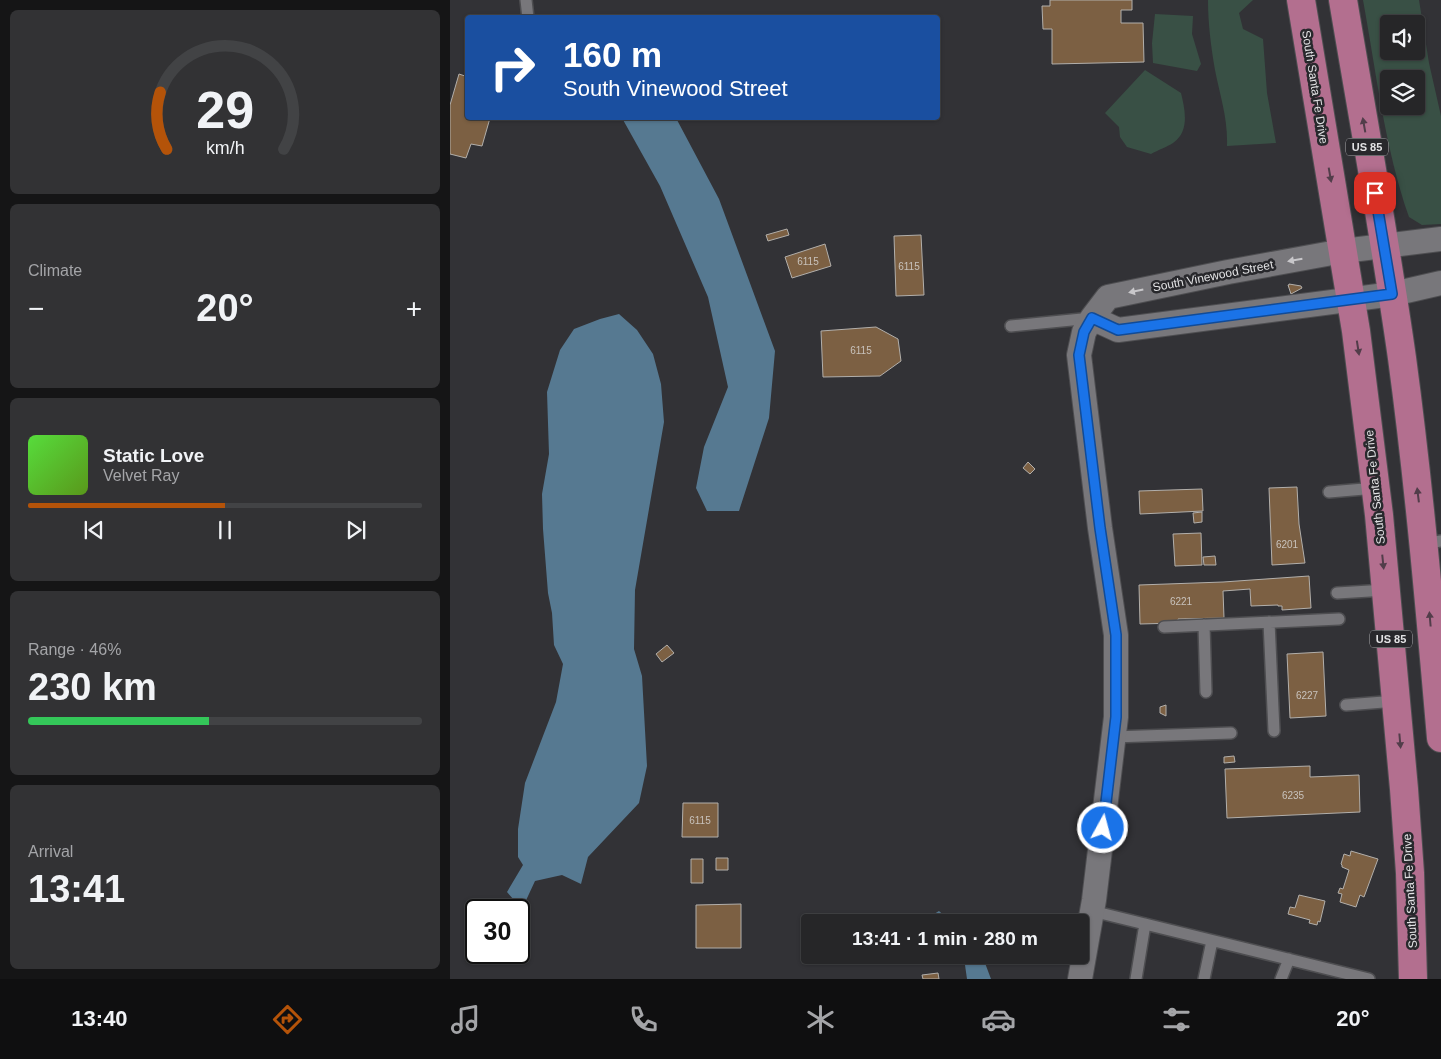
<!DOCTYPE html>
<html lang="en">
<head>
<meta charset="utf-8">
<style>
  body { margin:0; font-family:Arial,sans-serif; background:#323234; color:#f1f3f6; height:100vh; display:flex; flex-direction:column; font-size:19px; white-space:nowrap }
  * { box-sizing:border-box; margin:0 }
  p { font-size:16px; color:#a4a5a8 }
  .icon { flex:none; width:28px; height:28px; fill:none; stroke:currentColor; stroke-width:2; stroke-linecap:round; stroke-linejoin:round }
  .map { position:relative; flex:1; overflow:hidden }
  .side { display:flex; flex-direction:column; gap:10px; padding:10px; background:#151516; width:450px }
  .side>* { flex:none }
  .banner { position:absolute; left:15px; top:15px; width:475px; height:105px; border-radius:5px; box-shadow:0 1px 4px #0004,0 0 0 1px #424345; background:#1a4fa0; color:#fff; overflow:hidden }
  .tools { position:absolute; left:930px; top:15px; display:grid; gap:10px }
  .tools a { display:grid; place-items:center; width:45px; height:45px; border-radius:5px; background:#262628; box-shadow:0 1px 4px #0004,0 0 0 1px #424345; font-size:25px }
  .speed { position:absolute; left:15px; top:899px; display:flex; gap:10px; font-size:25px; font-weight:700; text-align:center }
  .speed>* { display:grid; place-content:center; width:65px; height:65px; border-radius:50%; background:#262628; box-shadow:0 1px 4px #0004,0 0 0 1px #424345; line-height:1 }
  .speed .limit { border:2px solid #111; border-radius:8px; background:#fff; color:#111 }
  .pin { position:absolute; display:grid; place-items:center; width:42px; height:42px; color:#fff; margin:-21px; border-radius:10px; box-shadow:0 2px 8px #0006 }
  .me { position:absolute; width:55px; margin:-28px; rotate:7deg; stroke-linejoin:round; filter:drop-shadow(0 0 4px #0008) }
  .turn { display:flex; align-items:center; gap:18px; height:105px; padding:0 15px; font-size:22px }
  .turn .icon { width:65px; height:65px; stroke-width:2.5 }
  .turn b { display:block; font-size:35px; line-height:42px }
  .big { font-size:38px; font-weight:700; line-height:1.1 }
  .side .card { flex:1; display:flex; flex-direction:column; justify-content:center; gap:8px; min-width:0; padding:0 18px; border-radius:8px; background:#323234 }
  .side .dial { align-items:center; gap:0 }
  .dial svg { height:130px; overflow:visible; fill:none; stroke:#424345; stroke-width:7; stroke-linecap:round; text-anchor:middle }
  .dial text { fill:#f1f3f6; stroke:none }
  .song { display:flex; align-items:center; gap:15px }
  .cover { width:60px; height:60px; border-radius:8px; background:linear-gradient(135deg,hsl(110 70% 55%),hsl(90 70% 35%)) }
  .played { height:5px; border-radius:2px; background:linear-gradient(90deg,#b45309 50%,#424345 50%) }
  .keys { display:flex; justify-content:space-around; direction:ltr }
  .heat { display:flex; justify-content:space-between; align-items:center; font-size:28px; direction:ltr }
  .charge { height:8px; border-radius:4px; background:linear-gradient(90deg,#34c759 46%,#424345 0) }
  .trip { position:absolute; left:351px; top:914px; width:288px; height:50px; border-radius:5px; background:#262628; box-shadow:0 1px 4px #0004,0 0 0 1px #424345; font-weight:700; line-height:50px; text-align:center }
  .tab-bar { display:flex; height:80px; justify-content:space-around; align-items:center; background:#0f0f10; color:#a4a5a8 }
  .tab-bar .icon { width:35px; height:35px }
  .tab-bar .selected { color:#b45309 }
  .tab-bar b { font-size:22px; color:#f1f3f6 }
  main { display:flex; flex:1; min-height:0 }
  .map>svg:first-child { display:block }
</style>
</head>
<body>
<main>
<section class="side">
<div class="card dial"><svg viewBox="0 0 100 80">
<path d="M14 69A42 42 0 1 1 86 69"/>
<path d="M14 69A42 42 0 0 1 10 34" stroke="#b45309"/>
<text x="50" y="56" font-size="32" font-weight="700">29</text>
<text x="50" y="72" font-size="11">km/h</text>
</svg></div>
<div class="card"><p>Climate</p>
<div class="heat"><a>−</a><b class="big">20°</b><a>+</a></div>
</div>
<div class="card">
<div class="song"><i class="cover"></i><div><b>Static Love</b><p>Velvet Ray</p></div></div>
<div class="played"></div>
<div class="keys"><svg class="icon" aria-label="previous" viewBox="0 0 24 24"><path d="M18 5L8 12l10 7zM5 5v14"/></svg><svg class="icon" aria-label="pause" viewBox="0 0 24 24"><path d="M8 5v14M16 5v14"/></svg><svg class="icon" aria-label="next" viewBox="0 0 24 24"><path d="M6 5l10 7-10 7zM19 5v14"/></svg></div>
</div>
<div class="card"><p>Range · 46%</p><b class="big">230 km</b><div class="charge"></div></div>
<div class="card"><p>Arrival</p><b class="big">13:41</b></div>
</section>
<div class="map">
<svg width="991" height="979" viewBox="0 0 991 979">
  <rect width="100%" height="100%" fill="#323236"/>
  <path fill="#395045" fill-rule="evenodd" d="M 758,0 L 803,0 L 789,13 L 793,29 L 813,39 L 817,93 L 826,143 L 777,146 C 778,118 770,96 765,70 C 761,47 758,23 758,0 Z
    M 913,0 L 969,0 L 979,63 L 991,116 L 991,224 L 972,225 L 959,217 C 935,149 926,71 913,0 ZM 939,24 L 966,24 L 966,51 L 939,51 ZM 939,79 L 966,79 L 966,106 L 939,106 Z
    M 705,14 L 743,16 L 742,34 L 751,64 L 747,71 L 703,63 L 702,43 Z
    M 695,70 L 731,93 C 735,110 740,131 723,143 C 717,147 708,150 701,154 L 677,147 L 670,137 L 669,127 L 655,113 Z"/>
  <path fill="#567991" d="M 172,118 L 226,118 L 269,199 L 325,351 L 319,418 L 289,511 L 257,511 L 246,488 L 254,447 L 278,387 L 258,297 L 210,186 Z
    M 169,314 L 187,330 L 203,354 L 211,384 L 214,422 L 185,590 L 184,649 L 192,676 L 197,766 L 189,803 L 138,857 L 131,884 L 112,875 L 85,881 L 72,909 L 57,892 L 73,865 L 68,857 L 68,829 L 75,783 L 106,702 L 113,664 L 104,645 L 102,613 L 98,593 L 93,529 L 92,494 L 99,454 L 97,392 L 110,350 L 124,329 L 150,319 Z
    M 489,911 L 501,922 L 476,922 L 476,919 Z
    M 499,955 L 532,955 L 541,979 L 517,979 L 515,965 Z"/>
  <path fill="#7c6043" stroke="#b2afab" d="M 600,0 L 682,0 L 682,10 L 671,10 L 671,23 L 693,23 L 694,62 L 602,64 L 602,29 L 593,29 L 592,6 L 600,6 Z
    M 9,74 L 18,77 L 18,118 L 40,118 L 32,146 L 21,144 L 16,158 L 0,154 L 0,105 Z
    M 337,229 L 339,235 L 318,241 L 316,235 Z
    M 471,235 L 474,295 L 446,296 L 444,236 Z
    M 375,244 L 381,266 L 342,278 L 335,257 Z
    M 839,284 L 851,286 L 852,288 L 841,294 L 838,285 L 839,285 Z
    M 426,327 L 448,339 L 451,361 L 430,376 L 373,377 L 371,331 Z
    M 578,462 L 585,469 L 580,474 L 573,468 Z
    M 847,487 L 849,524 L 855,563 L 822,565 L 819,488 Z
    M 752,489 L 753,511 L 690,514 L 689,491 Z
    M 752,512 L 752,522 L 744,523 L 743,513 Z
    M 751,533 L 752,565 L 725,566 L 723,534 Z
    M 765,556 L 766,565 L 754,565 L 753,557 Z
    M 859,576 L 861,608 L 832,610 L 832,606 L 828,606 L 828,605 L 801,606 L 800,589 L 773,591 L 774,618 L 728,619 L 728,623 L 690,624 L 689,585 L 773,582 Z
    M 217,645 L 224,653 L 212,662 L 206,654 Z
    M 873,652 L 876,716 L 840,718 L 837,654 Z
    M 716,705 L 716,716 L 710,713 L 710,707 Z
    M 784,756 L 785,762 L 774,763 L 774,757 Z
    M 860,766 L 860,777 L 909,775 L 910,812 L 777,818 L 775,769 Z
    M 233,803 L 268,803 L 268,837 L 232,837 Z
    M 901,851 L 928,859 L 914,897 L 910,895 L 906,907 L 890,902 L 892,894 L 888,893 L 890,888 L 893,889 L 899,870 L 892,867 L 892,865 L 891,864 L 894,854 L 900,856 Z
    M 266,858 L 278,858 L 278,870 L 266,870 Z
    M 241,859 L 253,859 L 253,883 L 241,883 Z
    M 849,895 L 875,901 L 870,922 L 868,921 L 867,925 L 859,923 L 860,920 L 838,914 L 840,907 L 845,908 Z
    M 291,904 L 291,948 L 246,948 L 246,905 Z
    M 488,973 L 489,979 L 473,979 L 472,975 Z"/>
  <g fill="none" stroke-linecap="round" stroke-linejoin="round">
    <g stroke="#4e4e51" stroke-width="14">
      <path id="lane" d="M 76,0 L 78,18
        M 561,326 L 642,318
        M 879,492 L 926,488
        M 973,544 L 991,541
        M 887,593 L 936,590
        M 819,622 L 824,731
        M 754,625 L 756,692
        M 714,627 L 889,619
        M 896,705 L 946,701
        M 663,737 L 781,733
        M 642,911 L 919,979
        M 686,979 L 695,924
        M 754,979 L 762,941
        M 831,979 L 839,959"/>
    </g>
    <g stroke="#4e4e51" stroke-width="26">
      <path id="street" d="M 642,318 L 668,330 L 943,294 L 991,283
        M 630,979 L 644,900 L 666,717 L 666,635 L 650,528 L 629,355 L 634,332 L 642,318 L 658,297 L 778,272 L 893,251 L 991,239"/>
    </g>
    <g stroke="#4e4e51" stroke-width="30">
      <path id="highway" d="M 851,0 L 906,331 L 929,515 L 954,789 L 960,873 L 963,979
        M 893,0 C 913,119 935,238 952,358 C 969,484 980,611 991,738"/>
    </g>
    <use href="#lane" stroke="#78777b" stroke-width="11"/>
    <use href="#street" stroke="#78777b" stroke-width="24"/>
    <use href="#highway" stroke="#b36f8f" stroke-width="28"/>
  </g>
  <defs><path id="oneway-solid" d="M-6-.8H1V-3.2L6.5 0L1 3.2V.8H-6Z" transform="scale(1.25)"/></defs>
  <g fill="#523d4a">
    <use href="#oneway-solid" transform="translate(914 125) rotate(-100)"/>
    <use href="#oneway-solid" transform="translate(880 175) rotate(80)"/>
    <use href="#oneway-solid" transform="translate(908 348) rotate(81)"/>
    <use href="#oneway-solid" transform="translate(968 495) rotate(-97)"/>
    <use href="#oneway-solid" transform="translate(933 562) rotate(84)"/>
    <use href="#oneway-solid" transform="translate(980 619) rotate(-95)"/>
    <use href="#oneway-solid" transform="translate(950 741) rotate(85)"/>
  </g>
  <g fill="#c8c7ca">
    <use href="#oneway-solid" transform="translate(845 260) rotate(170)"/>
    <use href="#oneway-solid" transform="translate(686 291) rotate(168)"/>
  </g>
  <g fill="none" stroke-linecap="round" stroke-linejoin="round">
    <g stroke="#114b97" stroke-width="12">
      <path id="route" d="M 653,828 L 666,717 L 666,635 L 650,528 L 629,355 L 634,332 L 642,318 L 668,330 L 942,294 L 925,193"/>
    </g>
    <use href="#route" stroke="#1a73e8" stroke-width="9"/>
  </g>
  <g text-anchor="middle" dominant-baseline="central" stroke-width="5" stroke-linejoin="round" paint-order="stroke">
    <g font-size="10" fill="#c8c2bc">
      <text x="358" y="261">6115</text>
      <text x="459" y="266">6115</text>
      <text x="411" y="350">6115</text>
      <text x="837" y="544">6201</text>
      <text x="731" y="601">6221</text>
      <text x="857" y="695">6227</text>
      <text x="843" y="795">6235</text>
      <text x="250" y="820">6115</text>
    </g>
    <g fill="#28282c" stroke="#aaaaad" stroke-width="1">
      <rect x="896" y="138.5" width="42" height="17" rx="4"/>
      <rect x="920" y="630.5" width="42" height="17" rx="4"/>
    </g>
    <g font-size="11" font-weight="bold" fill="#e2e2e4">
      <text x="917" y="147">US 85</text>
      <text x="941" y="639">US 85</text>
    </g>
    <g font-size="12" fill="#e2e2e4" stroke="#28282c">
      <text transform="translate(865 87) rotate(81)">South Santa Fe Drive</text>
      <text transform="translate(763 276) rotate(-11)">South Vinewood Street</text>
      <text transform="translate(925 487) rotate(-96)">South Santa Fe Drive</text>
      <text transform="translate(960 891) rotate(-93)">South Santa Fe Drive</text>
    </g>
  </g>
</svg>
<div class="tools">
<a><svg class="icon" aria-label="sound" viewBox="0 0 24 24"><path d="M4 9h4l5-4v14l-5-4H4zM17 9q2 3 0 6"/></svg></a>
<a><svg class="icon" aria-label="layers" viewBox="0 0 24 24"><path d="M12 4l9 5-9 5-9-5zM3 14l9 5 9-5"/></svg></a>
</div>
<div class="speed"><div class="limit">30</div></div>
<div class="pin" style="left:925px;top:193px;background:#d93025"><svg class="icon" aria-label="arrive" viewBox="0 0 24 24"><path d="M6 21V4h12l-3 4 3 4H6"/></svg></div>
<svg class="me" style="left:653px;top:828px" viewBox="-20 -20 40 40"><circle r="17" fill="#1a73e8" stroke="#fff" stroke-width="3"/><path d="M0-11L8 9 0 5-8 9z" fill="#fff"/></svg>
<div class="trip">13:41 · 1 min · 280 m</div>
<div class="banner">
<div class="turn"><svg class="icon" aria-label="right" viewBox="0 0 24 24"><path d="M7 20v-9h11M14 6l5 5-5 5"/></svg><div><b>160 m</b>South Vinewood Street</div></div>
</div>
</div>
</main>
<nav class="tab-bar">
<b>13:40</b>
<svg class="icon selected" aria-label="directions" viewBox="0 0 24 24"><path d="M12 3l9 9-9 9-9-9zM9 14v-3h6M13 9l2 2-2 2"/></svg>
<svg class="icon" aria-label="music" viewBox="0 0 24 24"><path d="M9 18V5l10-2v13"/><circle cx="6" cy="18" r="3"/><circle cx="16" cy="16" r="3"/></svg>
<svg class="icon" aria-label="phone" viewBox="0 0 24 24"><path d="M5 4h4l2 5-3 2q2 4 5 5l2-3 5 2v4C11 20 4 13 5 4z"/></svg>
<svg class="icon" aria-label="climate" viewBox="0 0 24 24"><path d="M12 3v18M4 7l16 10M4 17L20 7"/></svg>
<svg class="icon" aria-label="car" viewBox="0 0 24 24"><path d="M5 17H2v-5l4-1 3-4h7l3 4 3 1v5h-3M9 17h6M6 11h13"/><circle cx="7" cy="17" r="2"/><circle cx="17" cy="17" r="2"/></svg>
<svg class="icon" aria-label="filters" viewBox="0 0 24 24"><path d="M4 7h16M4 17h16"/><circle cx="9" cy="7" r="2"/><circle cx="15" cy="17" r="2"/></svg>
<b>20°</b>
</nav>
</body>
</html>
